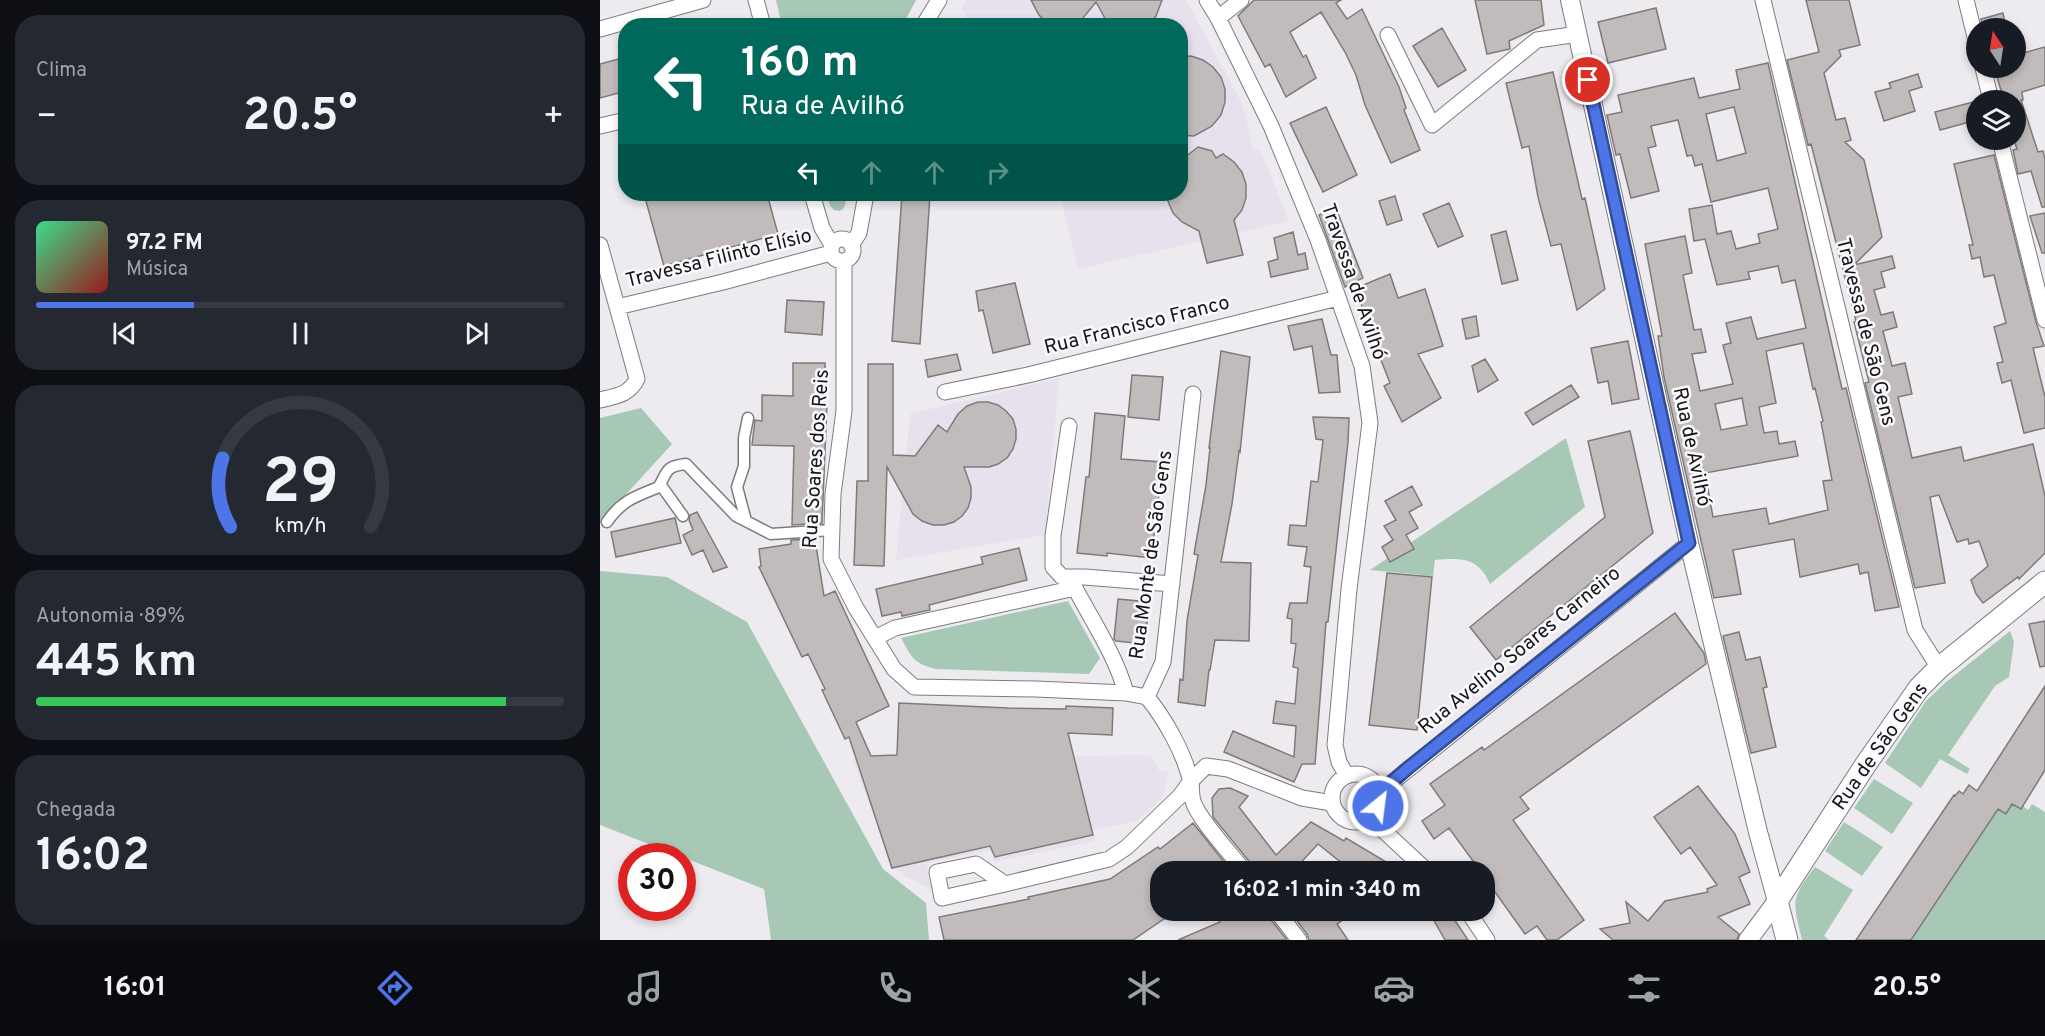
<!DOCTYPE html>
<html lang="pt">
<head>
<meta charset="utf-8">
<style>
  body { margin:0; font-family:Overpass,sans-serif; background:#242831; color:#f1f3f6; height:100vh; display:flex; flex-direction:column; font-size:22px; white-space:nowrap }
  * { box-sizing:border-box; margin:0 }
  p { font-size:20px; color:#9ea1a6 }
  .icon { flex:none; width:33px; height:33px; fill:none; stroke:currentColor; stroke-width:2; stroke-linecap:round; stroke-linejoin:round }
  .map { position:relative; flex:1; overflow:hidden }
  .sheet { display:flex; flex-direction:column; gap:15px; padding:15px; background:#0d0f14; width:600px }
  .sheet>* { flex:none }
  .guide { position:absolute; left:18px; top:18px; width:570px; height:183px; border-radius:24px; box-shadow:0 3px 9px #0003; background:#00695c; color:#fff; overflow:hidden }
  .needle { width:39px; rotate:348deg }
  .buttons { position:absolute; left:1366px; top:18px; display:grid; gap:12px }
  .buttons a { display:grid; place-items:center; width:60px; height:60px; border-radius:50%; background:#171b24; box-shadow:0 3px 9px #0003; font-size:30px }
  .speed { position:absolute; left:18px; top:843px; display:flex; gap:12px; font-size:30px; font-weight:700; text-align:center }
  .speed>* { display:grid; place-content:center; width:78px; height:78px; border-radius:50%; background:#171b24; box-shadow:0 3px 9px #0003; line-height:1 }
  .speed .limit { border:9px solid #d22; background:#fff; color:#111 }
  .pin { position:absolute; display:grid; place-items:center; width:51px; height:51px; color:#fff; margin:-26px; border:3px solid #fff; border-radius:50%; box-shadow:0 2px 6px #0007 }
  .me { position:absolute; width:66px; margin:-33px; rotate:29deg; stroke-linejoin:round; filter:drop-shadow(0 0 4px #0008) }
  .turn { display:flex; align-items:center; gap:21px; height:126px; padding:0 24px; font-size:27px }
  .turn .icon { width:78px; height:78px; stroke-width:2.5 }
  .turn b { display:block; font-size:42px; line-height:51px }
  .lanes { display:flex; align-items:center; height:57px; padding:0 24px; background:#0003; justify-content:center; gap:30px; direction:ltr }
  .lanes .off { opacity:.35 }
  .big { font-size:45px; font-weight:700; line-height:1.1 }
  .sheet .widget { flex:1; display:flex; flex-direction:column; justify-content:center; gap:9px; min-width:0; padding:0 21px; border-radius:24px; background:#242831 }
  .sheet .dial { align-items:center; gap:0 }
  .dial svg { height:156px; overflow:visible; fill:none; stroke:#363941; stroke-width:7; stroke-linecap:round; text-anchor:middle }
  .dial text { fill:#f1f3f6; stroke:none }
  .song { display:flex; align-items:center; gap:18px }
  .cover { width:72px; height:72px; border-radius:9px; background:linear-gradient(135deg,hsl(150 70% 55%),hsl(0 70% 35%)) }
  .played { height:6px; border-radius:3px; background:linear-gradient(90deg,#4d75e8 30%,#363941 30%) }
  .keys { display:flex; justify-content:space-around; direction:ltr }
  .heat { display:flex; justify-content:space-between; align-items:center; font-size:33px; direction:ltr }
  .charge { height:9px; border-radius:4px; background:linear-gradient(90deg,#34c759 89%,#363941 0) }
  .trip { position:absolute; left:550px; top:861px; width:345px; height:60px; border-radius:24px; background:#171b24; box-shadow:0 3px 9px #0003; font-weight:700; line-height:60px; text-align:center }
  .menu { display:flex; height:96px; justify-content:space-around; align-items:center; background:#090b0e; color:#9ea1a6 }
  .menu .icon { width:42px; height:42px }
  .menu .on { color:#4d75e8 }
  .menu b { font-size:27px; color:#f1f3f6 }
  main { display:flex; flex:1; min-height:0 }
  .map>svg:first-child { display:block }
</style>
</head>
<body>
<main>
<section class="sheet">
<div class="widget"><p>Clima</p>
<div class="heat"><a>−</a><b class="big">20.5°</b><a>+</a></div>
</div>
<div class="widget">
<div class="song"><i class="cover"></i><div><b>97.2 FM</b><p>Música</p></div></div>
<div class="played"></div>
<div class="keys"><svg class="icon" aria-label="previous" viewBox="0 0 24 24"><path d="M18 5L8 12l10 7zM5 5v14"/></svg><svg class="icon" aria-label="pause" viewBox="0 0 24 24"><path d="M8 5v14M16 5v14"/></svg><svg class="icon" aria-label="next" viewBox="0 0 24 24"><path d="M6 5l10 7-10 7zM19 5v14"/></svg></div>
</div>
<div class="widget dial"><svg viewBox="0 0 100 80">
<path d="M14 69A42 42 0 1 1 86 69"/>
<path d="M14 69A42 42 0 0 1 10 34" stroke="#4d75e8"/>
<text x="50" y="56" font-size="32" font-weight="700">29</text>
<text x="50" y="72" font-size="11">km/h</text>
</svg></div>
<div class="widget"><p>Autonomia · 89%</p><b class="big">445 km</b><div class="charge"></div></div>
<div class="widget"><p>Chegada</p><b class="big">16:02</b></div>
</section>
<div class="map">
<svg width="1445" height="940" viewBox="0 0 1445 940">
  <rect width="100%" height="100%" fill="#edebef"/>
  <path fill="#e6e1ed" d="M 368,0 L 586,0 L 639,98 L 645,113 L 653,150 L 660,150 L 689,221 L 478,269 L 460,194 L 580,194 L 580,26 L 369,25 L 362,7 Z
    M 459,378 L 445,535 L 296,560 L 310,414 Z
    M 550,755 L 560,772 L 568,770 L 567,781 L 561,800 L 536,821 L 493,830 L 495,841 L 394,862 L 392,850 L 326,863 L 332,890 L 305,876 L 294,865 L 252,759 Z"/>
  <path fill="#a7c8b4" d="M 176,0 L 316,0 L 303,25 L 182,26 Z
    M 227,194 L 248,194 L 244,208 L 240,211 L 234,210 L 230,206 Z
    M 41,408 L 72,444 L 0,523 L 0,418 Z
    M 966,438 L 985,507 L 890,584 C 878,557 862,558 835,560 L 833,576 L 770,570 Z
    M 0,571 L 67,577 L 147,622 L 283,869 L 326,903 L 329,940 L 171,940 L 164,889 L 0,825 Z
    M 468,601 L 500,658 L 489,674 L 336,669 C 313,663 312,658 301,638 Z
    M 1410,631 L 1414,642 L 1409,677 L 1395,686 L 1348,755 L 1370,769 L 1367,774 L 1340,759 L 1321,788 L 1285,763 L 1326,701 L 1345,683 Z
    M 1274,779 L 1313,803 L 1292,834 L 1254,808 Z
    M 1432,804 L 1445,812 L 1445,940 L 1311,940 L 1393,816 L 1396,808 L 1406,814 L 1412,805 L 1421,809 L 1423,806 L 1428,810 Z
    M 1244,822 L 1283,847 L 1262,876 L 1225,851 Z
    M 1215,867 L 1253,890 L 1224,936 L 1229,940 L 1202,940 C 1193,902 1190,899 1215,867 Z"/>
  <path fill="#c1bcbb" stroke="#7f7a7a" stroke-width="1.5" fill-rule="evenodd" d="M 431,0 L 562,0 L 556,16 L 547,26 L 512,26 L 506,20 L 496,2 L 483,18 L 474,24 L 455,25 L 446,22 L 439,15 Z
    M 654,0 L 741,0 L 736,3 L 747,19 L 762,9 L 799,87 L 806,108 L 804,110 L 820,150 L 791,163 L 765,105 L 756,75 L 745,52 L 721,12 L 690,32 L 703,57 L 706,55 L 716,78 L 686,97 L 670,64 L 665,67 L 638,16 Z
    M 875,0 L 941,0 L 944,25 L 909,41 L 910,49 L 887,54 Z
    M 1206,0 L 1249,0 L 1260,45 L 1239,50 L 1241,56 L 1224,73 L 1236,120 L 1245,118 L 1251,140 L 1245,142 L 1264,160 L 1282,237 L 1254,265 L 1292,256 L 1295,268 L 1281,272 L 1285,287 L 1274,290 L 1281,315 L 1293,312 L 1297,327 L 1283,331 L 1292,366 L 1305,363 L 1312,394 L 1298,397 L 1312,458 L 1361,447 L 1364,461 L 1433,444 L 1445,496 L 1445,553 L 1419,579 L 1418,577 L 1383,603 L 1376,594 L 1371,580 L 1388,566 L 1379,541 L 1369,544 L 1368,539 L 1357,542 L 1339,495 L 1330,497 L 1345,583 L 1315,588 L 1265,383 L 1269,382 L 1254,322 L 1256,321 L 1211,144 L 1208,145 L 1187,60 L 1219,52 Z
    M 1056,8 L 1066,49 L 1008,63 L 998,22 Z
    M 1403,13 L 1406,28 L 1383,28 L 1381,19 Z
    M 842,28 L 866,70 L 838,87 L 813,46 Z
    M 1445,47 L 1445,85 L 1422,92 L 1423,100 L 1421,100 L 1438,152 L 1443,151 L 1445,159 L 1445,207 L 1442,207 L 1431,171 L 1418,174 L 1413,150 L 1417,149 L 1414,140 L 1416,140 L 1416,100 L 1404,100 L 1396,74 L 1416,68 L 1416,55 Z
    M 591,56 L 603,60 L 613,67 L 621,77 L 625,89 L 625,102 L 621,115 L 612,126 L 594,136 L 580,135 L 580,57 Z
    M 26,57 L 26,91 L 0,98 L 0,64 Z
    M 1168,63 L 1242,389 L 1246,388 L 1299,607 L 1275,611 L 1268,572 L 1260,574 L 1258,564 L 1200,577 L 1194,539 L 1133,550 L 1141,594 L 1114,598 L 1064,377 L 1058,336 L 1062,336 L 1045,244 L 1085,236 L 1092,273 L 1083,275 L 1094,330 L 1101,329 L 1106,352 L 1092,354 L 1100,391 L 1133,384 L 1123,345 L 1131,343 L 1126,323 L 1151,317 L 1157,339 L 1206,328 L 1195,280 L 1182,283 L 1178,266 L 1148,272 L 1150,279 L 1117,285 L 1105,239 L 1094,241 L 1089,209 L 1112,205 L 1117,234 L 1131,231 L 1136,249 L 1160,243 L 1158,234 L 1178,229 L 1168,188 L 1111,202 L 1102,164 L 1095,166 L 1092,155 L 1087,156 L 1078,120 L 1051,126 L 1056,146 L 1048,148 L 1059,191 L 1031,198 L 1020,154 L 1016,155 L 1007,115 L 1022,112 L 1018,95 L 1094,78 L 1099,98 L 1140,89 L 1136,70 ZM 1134,107 L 1146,153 L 1117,161 L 1106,114 ZM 1203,343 L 1213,389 L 1215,388 L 1223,421 L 1221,422 L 1232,480 L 1223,481 L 1228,510 L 1169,524 L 1166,508 L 1113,517 L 1105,473 L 1198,456 L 1195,441 L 1179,444 L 1177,431 L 1164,433 L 1159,407 L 1176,403 L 1166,351 ZM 1142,398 L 1147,425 L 1121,430 L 1115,404 Z
    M 953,72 L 982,199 L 985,198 L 1005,289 L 977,310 L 961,244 L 951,246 L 938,197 L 929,146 L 922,148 L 906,83 Z
    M 1318,74 L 1322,87 L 1309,91 L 1315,111 L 1284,121 L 1275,92 L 1291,88 L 1289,83 Z
    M 1377,101 L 1377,120 L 1340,130 L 1335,112 Z
    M 726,107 L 757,175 L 723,192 L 690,123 Z
    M 598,147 L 612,151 L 616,158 L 623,154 L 634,162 L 642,172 L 646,184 L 646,198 L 642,210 L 634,220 L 643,255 L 607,263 L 599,231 L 582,222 L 573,213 L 565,194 L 580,194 L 580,161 Z
    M 1394,155 L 1436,322 L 1444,346 L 1433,348 L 1445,397 L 1445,428 L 1424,433 L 1411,380 L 1402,383 L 1397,363 L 1403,362 L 1394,327 L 1406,323 L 1394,275 L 1384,277 L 1380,257 L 1372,259 L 1369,245 L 1373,245 L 1354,164 Z
    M 44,194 L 167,194 L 178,234 L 64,266 Z
    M 302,194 L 330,195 L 320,344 L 292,341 Z
    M 795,196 L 802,220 L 787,225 L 779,201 Z
    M 849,203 L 863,236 L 838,247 L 823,214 Z
    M 736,208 L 763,278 L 745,287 L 719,215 Z
    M 1445,213 L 1445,253 L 1442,253 L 1430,216 Z
    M 906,231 L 918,280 L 902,284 L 891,235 Z
    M 693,232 L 698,255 L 705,253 L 708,269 L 671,277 L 668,262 L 678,259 L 674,238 Z
    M 790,274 L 798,298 L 825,289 L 843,346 L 818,354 L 841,398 L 802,422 L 784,386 L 790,383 L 770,332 L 756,288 Z
    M 415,283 L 430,344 L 393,353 L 383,310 L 379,311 L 376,291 Z
    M 187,300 L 224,302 L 222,335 L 185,332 Z
    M 876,316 L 879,336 L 866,339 L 862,319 Z
    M 722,319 L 731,355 L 737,355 L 740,392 L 719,393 L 712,346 L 694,350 L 688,326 Z
    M 1028,341 L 1039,399 L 1012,404 L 1008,381 L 998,383 L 991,348 Z
    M 621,351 L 650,357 L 640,452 L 639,451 L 632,504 L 621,562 L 651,563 L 649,641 L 615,640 L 610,670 L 609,670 L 605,706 L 578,702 L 580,679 L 583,680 L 587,621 L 598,555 L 594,554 L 606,485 L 610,448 L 609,448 Z
    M 357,354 L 361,370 L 328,377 L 325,360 Z
    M 885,359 L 898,380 L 878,392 L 872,366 Z
    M 193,363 L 225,363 L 225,404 L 227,404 L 222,523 L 192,525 L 194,446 L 152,445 L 155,420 L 162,421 L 162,395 L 193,396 Z
    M 268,364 L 293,364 L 293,455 L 315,456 L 338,425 L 347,432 L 358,414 L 367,406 L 378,402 L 388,402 L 398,405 L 406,411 L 413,419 L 416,429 L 416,439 L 413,449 L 407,458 L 398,464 L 389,467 L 364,467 L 371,487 L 371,498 L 368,508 L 362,516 L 354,522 L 344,525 L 333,525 L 322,521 L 313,514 L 287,467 L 284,566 L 254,565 L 257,481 L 268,481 Z
    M 532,375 L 563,377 L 559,420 L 528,417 Z
    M 971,385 L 979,397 L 933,425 L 925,413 Z
    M 495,413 L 525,416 L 521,459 L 563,462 L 551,558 L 507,553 L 507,556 L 477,553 L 486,477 L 489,477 Z
    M 713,417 L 749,418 L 748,442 L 728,622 L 726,622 L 715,764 L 702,764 L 694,782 L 624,752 L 633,731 L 694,757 L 696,726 L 673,723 L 676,701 L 695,704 L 698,668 L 693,667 L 696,644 L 691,643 L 692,619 L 687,618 L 690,603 L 707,603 L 711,567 L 704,566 L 707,547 L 688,545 L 690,525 L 706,526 L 711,481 L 718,482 L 723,440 L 716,439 Z
    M 1030,431 L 1053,533 L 896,660 L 870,627 L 1005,517 L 988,441 Z
    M 812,486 L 822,505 L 809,512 L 818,528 L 806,535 L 814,549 L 790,562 L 782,547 L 793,540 L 784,526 L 796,520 L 785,501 Z
    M 97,512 L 127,567 L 113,572 L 103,550 L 92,555 L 83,535 L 93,530 L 89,520 L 90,515 Z
    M 75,518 L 81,543 L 16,557 L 11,532 Z
    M 215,539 L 224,596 L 235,591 L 289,706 L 256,722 L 271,756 L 297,755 L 299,703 L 408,708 L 466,709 L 466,706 L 513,708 L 512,735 L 468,733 L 493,835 L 395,857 L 390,846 L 292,868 L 249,737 L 245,739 L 222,690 L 225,689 L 208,654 L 202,657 L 159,567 L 161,566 L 159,549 L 191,544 L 191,540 Z
    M 419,548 L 427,580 L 329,605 L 330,610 L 302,616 L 301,612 L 282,616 L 276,589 L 383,564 L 381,557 Z
    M 787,573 L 832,577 L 817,730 L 769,725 Z
    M 518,599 L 549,602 L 545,644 L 516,641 L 514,639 Z
    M 1075,613 L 1104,653 L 1106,664 L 920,797 L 929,809 L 913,820 L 984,920 L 957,940 L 947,940 L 937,926 L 925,934 L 885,878 L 885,872 L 881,872 L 849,828 L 834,839 L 822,821 L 845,805 L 830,784 L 882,747 L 884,750 Z
    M 1445,621 L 1445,666 L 1440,667 L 1429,624 Z
    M 1139,632 L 1146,660 L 1160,657 L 1167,687 L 1163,688 L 1176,747 L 1151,753 L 1123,636 Z
    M 1445,686 L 1445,770 L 1421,809 L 1412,804 L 1406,814 L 1398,809 L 1311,940 L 1256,940 L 1354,795 L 1355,796 L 1359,791 L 1363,794 L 1369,785 L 1377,791 Z
    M 1098,786 L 1135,834 L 1150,872 L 1139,877 L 1150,904 L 1118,917 L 1139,934 L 1137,940 L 1013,940 L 1000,929 L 1030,923 L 1026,902 L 1048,921 L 1065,901 L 1108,892 L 1107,889 L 1117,885 L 1090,847 L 1081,854 L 1054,817 Z
    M 630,788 L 648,796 L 639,807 L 676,855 L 711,822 L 744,841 L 746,838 L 803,872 L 753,872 L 718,844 L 692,872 L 655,872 L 653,866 L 613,817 L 612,798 L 619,789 Z
    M 593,823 L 632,872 L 561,872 L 561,910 L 577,910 L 533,940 L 344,940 L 339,917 L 429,899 L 428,897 L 510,879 L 558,847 L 560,849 Z
    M 611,910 L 666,910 L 668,916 L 687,940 L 578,940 L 620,922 Z
    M 689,910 L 757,910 L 737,924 L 748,940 L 709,940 L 707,934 Z
    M 828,910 L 848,910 L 868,940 L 845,940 Z"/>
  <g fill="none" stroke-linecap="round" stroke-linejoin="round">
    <g stroke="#7d7b7f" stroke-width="13">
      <path id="pedestrian" d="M 60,484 L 83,516
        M 146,521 L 137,487 L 144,466 L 144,438 L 148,418
        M 7,522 C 21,501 36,496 59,487 C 67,471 66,466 86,464 L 136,516 L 171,534 L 232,530"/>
    </g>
    <g stroke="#7d7b7f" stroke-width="17">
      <path id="minor" d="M 156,0 L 163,26
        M 607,0 L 618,18 L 671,126 L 718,240 L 762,366 L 770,423 L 749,589 L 735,745 L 739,762 L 747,776
        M 1163,0 L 1315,630 L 1339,668
        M 1366,0 L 1377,45
        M 618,18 L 641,0
        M 323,26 L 339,0
        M 0,29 L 103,0
        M 788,35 L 832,125 L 937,40 L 978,34
        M 1383,68 L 1391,100
        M 0,126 L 26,120
        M 1400,140 L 1445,320
        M 212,194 L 222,228 L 232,245
        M231 250a11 11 0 1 1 22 0a11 11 0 1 1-22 0Z
        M 0,245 L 37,379 C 29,395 16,396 0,400
        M 251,245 L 259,233 L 266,194
        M 244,261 L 244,411 L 233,494 L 231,559 L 256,608 L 294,669 L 314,687 L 436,689 L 526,693 L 547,697
        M 17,307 L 123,282 L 231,253
        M 345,392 L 428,375 L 738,298
        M 469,426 L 453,536 L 453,567 L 462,577 L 485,577 L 572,584
        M 275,638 L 295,628 L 475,588 C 493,622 516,656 526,693
        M 547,697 L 563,662 L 593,394
        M 547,697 C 565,719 585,754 591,783 C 592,789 591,795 593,801 C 598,819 632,855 645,872
        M732 798a24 24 0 1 1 48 0a24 24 0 1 1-48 0Z
        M 779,793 L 1089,543
        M 769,817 L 828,872
        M 405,884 L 342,898 L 337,872 L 376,864 L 405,884 L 509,859 L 527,847 L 580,796 L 591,781 L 606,766 L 628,769 L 702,798 L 732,803
        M 676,910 L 699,940
        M 867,910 L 887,940"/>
    </g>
    <g stroke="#7d7b7f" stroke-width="20">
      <path id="tertiary" d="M 970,0 L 1089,543 L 1158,832 L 1177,901 L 1148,940"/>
    </g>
    <g stroke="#7d7b7f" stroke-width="23">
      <path id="secondary" d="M 1187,940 L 1177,901 L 1266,764 L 1319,688 L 1339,668 L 1445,582"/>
    </g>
    <use href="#pedestrian" stroke="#fff" stroke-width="10"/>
    <use href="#minor" stroke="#fff" stroke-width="15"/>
    <use href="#tertiary" stroke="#fff" stroke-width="18"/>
    <use href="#secondary" stroke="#fff" stroke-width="21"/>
  </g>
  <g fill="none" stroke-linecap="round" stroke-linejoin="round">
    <g stroke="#324c97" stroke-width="15">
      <path id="route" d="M 778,806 L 779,793 L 808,768 L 1089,543 L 988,80"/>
    </g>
    <use href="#route" stroke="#4d75e8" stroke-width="10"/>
  </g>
  <g text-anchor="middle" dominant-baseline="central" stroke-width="5" stroke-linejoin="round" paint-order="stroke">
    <g font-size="20" fill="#151516" stroke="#faf9fd">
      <text transform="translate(119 259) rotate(-14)">Travessa Filinto Elísio</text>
      <text transform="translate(753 282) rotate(71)">Travessa de Avilhó</text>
      <text transform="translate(537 326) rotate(-14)">Rua Francisco Franco</text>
      <text transform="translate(1265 332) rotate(76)">Travessa de São Gens</text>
      <text transform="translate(1091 447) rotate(78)">Rua de Avilhó</text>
      <text transform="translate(217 459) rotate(-86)">Rua Soares dos Reis</text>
      <text transform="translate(552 555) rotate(-82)">Rua Monte de São Gens</text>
      <text transform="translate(920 651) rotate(-39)">Rua Avelino Soares Carneiro</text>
      <text transform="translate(1281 747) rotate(-55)">Rua de São Gens</text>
    </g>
  </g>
</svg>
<div class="buttons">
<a><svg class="needle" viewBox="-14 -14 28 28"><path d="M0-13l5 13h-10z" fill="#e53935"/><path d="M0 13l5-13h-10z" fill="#9ea1a6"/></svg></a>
<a><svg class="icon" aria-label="layers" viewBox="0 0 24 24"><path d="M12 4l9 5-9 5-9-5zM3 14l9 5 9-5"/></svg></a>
</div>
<div class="speed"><div class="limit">30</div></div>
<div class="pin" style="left:988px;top:80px;background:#d93025"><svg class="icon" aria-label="arrive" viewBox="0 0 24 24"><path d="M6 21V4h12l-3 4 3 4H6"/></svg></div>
<svg class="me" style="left:778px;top:806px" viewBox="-20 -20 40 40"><circle r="17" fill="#4d75e8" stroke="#fff" stroke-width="3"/><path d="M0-11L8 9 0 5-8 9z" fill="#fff"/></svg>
<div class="trip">16:02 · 1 min · 340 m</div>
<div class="guide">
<div class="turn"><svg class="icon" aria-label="left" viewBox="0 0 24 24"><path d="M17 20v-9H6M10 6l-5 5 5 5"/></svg><div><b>160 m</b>Rua de Avilhó</div></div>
<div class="lanes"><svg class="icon" aria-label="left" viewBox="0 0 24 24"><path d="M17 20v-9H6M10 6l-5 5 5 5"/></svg><svg class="icon off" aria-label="ahead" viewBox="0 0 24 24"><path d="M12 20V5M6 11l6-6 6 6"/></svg><svg class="icon off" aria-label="ahead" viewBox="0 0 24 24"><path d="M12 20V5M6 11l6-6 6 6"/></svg><svg class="icon off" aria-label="right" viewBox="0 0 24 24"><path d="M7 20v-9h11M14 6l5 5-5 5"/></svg></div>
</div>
</div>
</main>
<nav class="menu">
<b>16:01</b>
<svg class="icon on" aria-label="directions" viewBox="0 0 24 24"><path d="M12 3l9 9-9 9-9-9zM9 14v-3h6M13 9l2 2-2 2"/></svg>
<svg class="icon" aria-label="music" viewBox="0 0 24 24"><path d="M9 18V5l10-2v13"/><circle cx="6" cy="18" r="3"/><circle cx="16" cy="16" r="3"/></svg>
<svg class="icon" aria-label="phone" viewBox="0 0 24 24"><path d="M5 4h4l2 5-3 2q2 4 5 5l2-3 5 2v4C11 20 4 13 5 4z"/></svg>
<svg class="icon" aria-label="climate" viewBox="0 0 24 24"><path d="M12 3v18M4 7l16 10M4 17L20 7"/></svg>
<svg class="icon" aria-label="car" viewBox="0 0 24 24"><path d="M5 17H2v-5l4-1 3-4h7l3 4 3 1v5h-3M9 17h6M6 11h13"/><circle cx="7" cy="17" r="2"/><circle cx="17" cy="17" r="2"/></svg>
<svg class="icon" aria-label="filters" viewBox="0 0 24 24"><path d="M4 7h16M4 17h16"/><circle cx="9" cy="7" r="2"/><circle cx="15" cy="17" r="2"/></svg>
<b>20.5°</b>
</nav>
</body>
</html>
